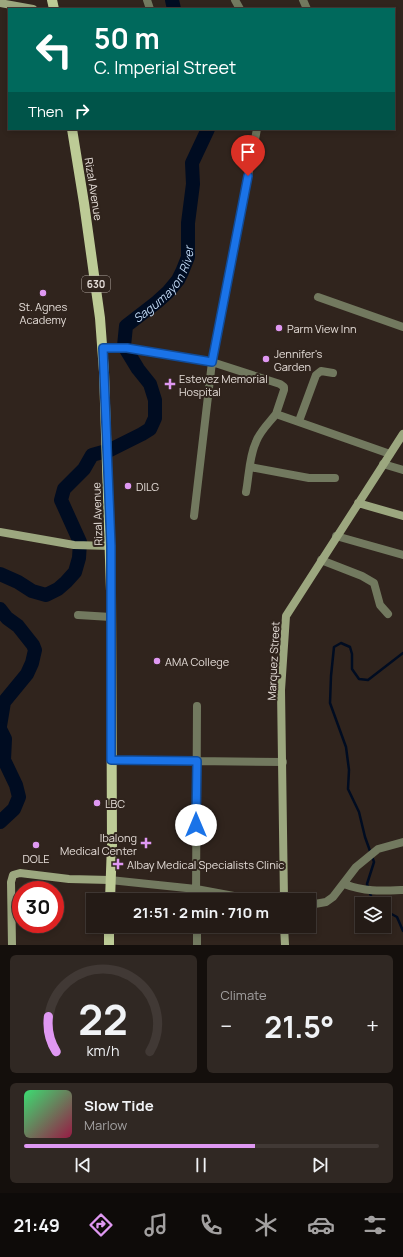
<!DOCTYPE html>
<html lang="en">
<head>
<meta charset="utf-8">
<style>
  body { margin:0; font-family:Manrope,sans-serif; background:#302823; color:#f1f3f6; height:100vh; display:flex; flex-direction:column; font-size:15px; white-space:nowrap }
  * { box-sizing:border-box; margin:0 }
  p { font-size:13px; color:#a3a1a1 }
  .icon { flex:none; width:22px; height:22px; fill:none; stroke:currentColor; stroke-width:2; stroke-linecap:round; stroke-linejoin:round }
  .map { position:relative; height:945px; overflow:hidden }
  .panel { display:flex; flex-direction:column; gap:10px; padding:10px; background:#140f0c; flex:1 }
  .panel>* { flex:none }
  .guide { position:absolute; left:8px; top:8px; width:387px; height:122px; border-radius:0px; box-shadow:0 2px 6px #0003,0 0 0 1px #413935; background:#00695c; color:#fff; overflow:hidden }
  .buttons { position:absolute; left:355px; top:897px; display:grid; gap:8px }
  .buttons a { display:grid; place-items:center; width:36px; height:36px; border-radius:0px; background:#241b16; box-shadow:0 2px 6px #0003,0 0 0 1px #413935; font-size:20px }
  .speed { position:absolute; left:12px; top:881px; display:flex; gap:8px; font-size:20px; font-weight:700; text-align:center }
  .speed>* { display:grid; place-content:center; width:52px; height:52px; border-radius:50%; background:#241b16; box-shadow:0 2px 6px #0003,0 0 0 1px #413935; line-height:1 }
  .speed .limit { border:6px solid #d22; background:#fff; color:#111 }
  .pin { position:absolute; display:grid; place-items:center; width:34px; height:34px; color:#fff; margin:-41px -17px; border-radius:50% 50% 50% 0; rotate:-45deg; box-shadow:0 0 4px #0007 }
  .pin .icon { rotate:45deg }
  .me { position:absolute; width:44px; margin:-22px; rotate:0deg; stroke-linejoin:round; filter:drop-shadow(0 0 3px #0008) }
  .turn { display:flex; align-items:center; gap:14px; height:84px; padding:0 20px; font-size:18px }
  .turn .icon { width:52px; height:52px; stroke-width:2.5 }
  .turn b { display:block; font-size:28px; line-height:34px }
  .then { display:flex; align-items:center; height:38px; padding:0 20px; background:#0003; gap:8px; font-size:15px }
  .big { font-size:30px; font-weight:700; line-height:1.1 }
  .panel .card { flex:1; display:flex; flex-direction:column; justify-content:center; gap:6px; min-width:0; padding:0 14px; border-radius:6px; background:#302823 }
  .panel .dial { align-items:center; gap:0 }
  .dial svg { height:104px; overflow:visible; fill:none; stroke:#413935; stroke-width:7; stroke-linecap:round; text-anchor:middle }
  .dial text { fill:#f1f3f6; stroke:none }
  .song { display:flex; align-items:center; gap:12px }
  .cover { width:48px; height:48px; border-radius:6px; background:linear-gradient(135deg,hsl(140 70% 55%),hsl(340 70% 35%)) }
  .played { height:4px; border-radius:2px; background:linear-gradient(90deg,#df98f2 65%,#413935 65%) }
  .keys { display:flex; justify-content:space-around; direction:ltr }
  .heat { display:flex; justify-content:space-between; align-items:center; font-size:22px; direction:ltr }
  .panel .tiles { flex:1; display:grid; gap:10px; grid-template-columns:1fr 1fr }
  .card:last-child { grid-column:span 2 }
  .trip { position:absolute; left:86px; top:893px; width:230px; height:40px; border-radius:0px; background:#241b16; box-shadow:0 2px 6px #0003,0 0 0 1px #413935; font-weight:700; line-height:40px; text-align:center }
  .tabs { display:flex; height:64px; justify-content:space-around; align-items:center; background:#0e0b09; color:#a3a1a1 }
  .tabs .icon { width:28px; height:28px }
  .tabs .current { color:#df98f2 }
  .tabs b { font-size:18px; color:#f1f3f6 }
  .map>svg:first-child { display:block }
</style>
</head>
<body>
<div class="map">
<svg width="403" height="945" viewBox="0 0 403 945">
  <rect width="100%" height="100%" fill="#30241d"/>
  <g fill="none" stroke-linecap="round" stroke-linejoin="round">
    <path stroke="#000c21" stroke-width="2.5" d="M 378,904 L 371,896 L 367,884 L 374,862 L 365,837 L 359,812 L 348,789 L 349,770 L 346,747 L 330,703 L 331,676 L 334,647 L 341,643 L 350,647 L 352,654 L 352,669 L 359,679 L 368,680 L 403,653
      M 384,910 L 397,917 L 403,931"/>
    <g stroke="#000c21" stroke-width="14">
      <path d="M 172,0 L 174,9"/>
      <path id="s1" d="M 0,574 L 18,582 L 32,591 L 46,595 L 58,589 L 66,582 L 75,572 L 79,558 L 80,542 L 61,500 L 64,489 L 84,469 L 92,455 L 110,450 L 142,434 L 150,429 L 155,418 L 155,400 L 150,384 L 138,369 L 124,346 L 126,326 L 157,302 L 168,292 L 178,280 L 182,272 L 188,257 L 188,223 L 193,184 L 192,163 L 208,129"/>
      <path d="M 0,609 L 7,618 L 18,626 L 33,645 L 35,650 L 32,663 L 27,674 L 4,702 L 0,726"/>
      <path d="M 0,729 L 5,739 L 4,760 L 16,785 L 19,797 L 14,809 L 0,822"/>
    </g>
    <path stroke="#72795f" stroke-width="8" d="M 147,0 L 150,9
      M 235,0 L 240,9
      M 303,0 L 307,9
      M 318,297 L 403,327
      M 103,348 L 127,348 L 212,362 L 280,384 L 284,387 L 284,390 L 276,414 L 390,454
      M 299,421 L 316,375 L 321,371 L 333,373
      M 383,464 L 403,470
      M 250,467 L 309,478 L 335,478
      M 246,492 C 249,476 249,457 256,442 C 260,431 269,423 276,414
      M 194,516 L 212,362 L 257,129
      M 336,536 L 403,555
      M 321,560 L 362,576 L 374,583 L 380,605 L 388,614
      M 78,615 L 111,617
      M 111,760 L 283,762
      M 110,880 L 196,889 L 256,900
      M 344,884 C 365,892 381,891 403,890
      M 196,900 L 197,706
      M 309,905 L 326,902 L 333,897 L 356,867 L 378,849 L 403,842
      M 197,926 L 197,945"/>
    <path stroke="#9ca77f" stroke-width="8" d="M 0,3 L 33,9
      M 358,503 L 403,516
      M 0,532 L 74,545 L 111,546
      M 284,900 L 281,690 L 286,616 L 403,434
      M 284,926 L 285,945
      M 12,945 L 11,882 L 13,875 L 20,873 L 69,879 L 110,880"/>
    <path stroke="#bdcb96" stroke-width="10" d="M 52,0 L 54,9
      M 72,129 L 84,203 L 100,318 L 104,372 L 111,591 L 112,844 L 110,900
      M 109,945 L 109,926"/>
  </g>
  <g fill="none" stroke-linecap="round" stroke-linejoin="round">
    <g stroke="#114b97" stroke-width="10">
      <path id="route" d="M 196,825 L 197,761 L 111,760 L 111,546 L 103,348 L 127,348 L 212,362 L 248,176"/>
    </g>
    <use href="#route" stroke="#1a73e8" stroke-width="7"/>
  </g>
  <g fill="#df98f2" stroke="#30241d" stroke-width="1.5">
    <circle cx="43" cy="293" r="4"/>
    <circle cx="279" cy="328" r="4"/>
    <circle cx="266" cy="359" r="4"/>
    <path d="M168 378h4v4h4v4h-4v4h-4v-4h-4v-4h4z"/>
    <circle cx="128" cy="486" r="4"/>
    <circle cx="157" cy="661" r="4"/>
    <circle cx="97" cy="803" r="4"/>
    <path d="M144 837h4v4h4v4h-4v4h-4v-4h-4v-4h4z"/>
    <circle cx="36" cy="845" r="4"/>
    <path d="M116 858h4v4h4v4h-4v4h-4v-4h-4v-4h4z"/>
  </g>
  <g text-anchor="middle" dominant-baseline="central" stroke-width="4" stroke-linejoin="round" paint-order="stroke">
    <rect fill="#30241d" stroke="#afa6a0" stroke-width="1" x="82" y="276" width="28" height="16" rx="3"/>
    <g font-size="10" font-weight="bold" fill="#e5ddd8">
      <text x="96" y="284">630</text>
    </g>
    <g font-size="11" fill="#e5ddd8" stroke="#30241d">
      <text transform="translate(94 189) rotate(81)">Rizal Avenue</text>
      <text transform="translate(97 514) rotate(-92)">Rizal Avenue</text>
      <text transform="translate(273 661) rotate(-87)">Marquez Street</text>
    </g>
    <g font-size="11" fill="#e5ddd8" stroke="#30241d" text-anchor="start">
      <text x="43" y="306" text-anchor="middle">St. Agnes<tspan x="43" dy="13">Academy</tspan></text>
      <text x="287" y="328">Parm View Inn</text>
      <text x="274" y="353">Jennifer's<tspan x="274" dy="13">Garden</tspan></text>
      <text x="179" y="378">Estevez Memorial<tspan x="179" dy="13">Hospital</tspan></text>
      <text x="136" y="486">DILG</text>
      <text x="165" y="661">AMA College</text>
      <text x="105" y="803">LBC</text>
      <text x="137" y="837" text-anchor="end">Ibalong<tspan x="137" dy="13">Medical Center</tspan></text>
      <text x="36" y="858" text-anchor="middle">DOLE</text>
      <text x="127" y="864">Albay Medical Specialists Clinic</text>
    </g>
    <g font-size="12" font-style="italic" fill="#c1d9f4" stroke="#30241d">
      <text stroke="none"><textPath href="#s1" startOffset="456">Sagumayon River</textPath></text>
    </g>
  </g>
</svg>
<div class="buttons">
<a><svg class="icon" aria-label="layers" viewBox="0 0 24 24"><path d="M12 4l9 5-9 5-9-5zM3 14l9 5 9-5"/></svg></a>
</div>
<div class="speed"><div class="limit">30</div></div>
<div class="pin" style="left:248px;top:176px;background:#d93025"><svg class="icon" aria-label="arrive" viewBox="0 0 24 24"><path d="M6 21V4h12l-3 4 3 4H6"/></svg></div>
<svg class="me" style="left:196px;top:825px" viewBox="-20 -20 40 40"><circle r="19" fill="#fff"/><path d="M0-13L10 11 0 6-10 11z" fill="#1a73e8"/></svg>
<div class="trip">21:51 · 2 min · 710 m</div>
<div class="guide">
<div class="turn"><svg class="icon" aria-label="left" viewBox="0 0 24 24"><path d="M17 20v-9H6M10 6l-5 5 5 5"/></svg><div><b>50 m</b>C. Imperial Street</div></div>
<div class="then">Then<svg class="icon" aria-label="right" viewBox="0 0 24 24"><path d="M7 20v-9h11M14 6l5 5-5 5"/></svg></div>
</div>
</div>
<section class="panel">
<div class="tiles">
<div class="card dial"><svg viewBox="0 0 100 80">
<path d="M14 69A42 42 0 1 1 86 69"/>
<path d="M14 69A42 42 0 0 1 8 42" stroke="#df98f2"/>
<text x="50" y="56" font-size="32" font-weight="700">22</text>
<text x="50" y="72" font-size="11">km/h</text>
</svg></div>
<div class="card"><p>Climate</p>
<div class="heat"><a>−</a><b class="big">21.5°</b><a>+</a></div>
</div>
<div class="card">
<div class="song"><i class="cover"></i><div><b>Slow Tide</b><p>Marlow</p></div></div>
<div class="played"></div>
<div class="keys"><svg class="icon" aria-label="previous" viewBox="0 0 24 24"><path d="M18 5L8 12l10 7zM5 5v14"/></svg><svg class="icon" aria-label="pause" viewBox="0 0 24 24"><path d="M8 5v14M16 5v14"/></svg><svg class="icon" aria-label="next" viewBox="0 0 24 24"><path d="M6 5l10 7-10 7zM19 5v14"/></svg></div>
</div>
</div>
</section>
<nav class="tabs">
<b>21:49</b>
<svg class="icon current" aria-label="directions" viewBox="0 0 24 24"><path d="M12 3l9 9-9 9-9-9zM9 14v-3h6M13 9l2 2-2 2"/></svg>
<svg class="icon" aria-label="music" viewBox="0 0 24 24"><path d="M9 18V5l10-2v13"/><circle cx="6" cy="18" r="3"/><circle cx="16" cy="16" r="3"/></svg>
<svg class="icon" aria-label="phone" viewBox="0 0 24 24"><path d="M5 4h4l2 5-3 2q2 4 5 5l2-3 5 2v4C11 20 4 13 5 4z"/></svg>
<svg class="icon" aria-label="climate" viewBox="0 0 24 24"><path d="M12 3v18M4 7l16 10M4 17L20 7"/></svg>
<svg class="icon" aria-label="car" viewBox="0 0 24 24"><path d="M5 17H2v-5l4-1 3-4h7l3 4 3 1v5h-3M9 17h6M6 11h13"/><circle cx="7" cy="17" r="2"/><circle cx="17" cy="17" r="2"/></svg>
<svg class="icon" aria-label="filters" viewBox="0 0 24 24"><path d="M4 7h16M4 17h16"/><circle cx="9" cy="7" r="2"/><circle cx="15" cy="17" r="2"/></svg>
</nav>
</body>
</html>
